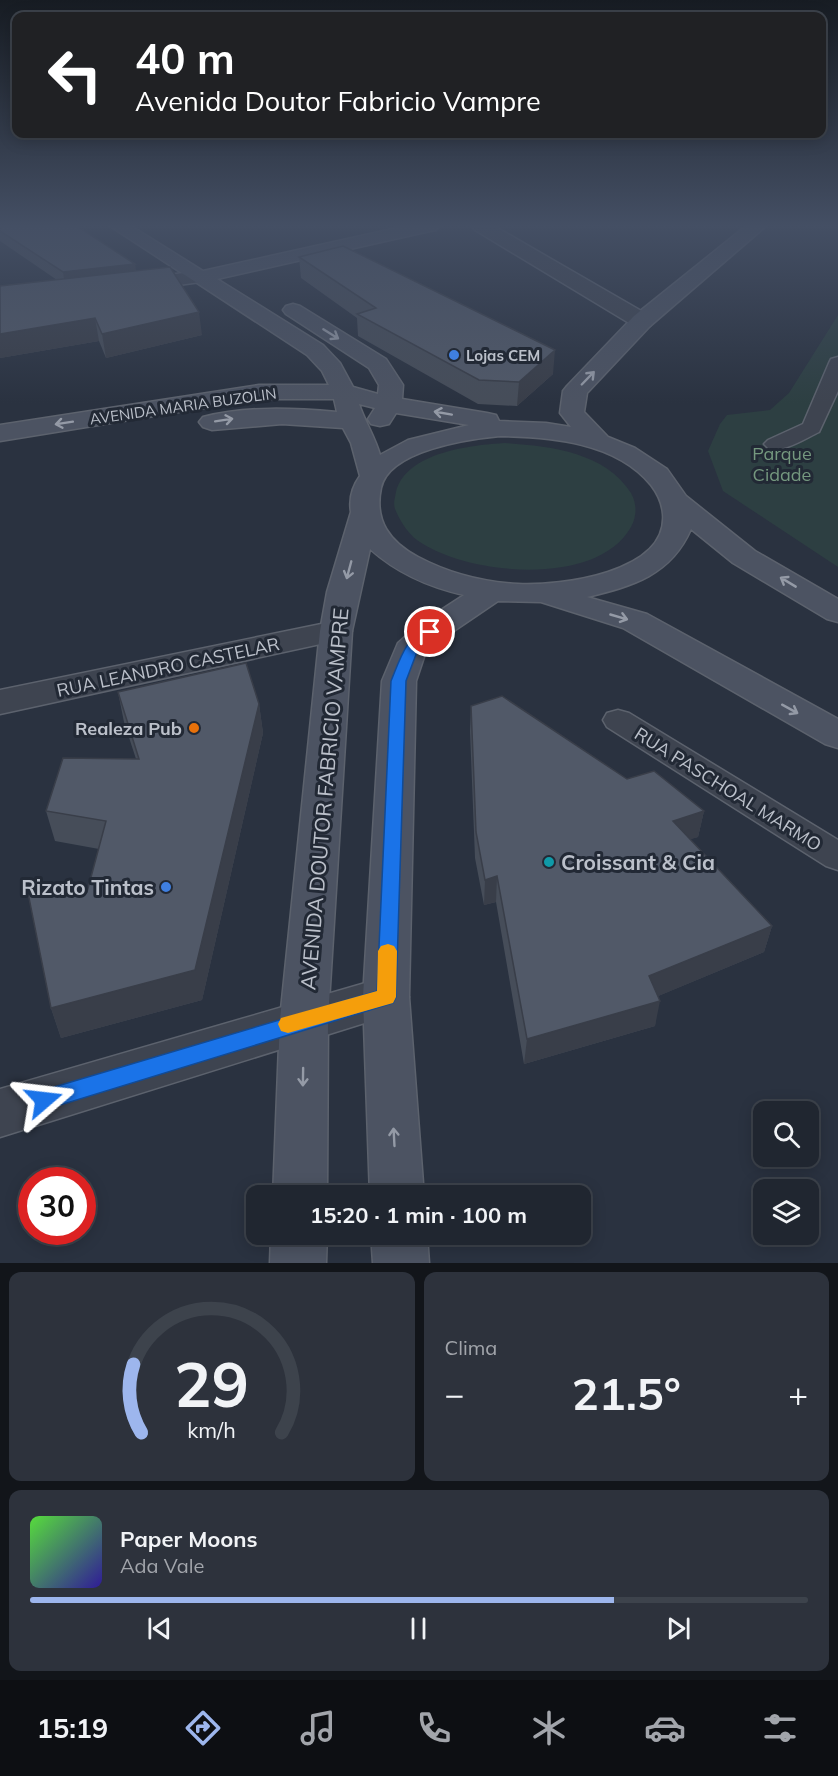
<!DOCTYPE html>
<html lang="pt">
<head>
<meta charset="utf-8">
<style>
  body { margin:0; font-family:Mulish,sans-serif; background:#2d323c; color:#f1f3f6; height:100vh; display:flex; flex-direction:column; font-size:22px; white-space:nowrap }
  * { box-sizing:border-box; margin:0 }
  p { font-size:20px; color:#a2a5ab }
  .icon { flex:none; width:33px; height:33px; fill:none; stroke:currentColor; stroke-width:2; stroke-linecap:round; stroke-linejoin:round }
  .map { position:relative; height:1263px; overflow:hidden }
  .panel { display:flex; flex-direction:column; gap:9px; padding:9px; background:#12151a; flex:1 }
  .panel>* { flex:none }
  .guide { position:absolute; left:12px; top:12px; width:814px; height:126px; border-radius:12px; box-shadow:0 3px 15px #0003,0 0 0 2px #3d434c; background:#202124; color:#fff; overflow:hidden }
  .tools { position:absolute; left:753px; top:1101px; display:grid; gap:12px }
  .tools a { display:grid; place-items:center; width:66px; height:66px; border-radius:12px; background:#202630; box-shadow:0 3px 15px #0003,0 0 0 2px #3d434c; font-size:30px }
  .speed { position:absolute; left:18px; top:1167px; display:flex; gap:12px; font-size:30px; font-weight:700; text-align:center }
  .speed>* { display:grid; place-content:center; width:78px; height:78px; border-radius:50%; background:#202630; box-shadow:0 3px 15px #0003,0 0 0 2px #3d434c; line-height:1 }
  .speed .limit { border:9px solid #d22; background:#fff; color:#111 }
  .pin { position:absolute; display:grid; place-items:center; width:51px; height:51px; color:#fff; margin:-26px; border:3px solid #fff; border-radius:50%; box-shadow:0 2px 6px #0007 }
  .me { position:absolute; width:66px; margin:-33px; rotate:73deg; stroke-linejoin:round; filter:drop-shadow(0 0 4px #0008) }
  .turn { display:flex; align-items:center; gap:21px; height:126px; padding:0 24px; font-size:27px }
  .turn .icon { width:78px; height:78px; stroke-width:2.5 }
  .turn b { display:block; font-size:42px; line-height:51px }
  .big { font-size:45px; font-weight:700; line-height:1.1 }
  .panel .tile { flex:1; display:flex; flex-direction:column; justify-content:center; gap:9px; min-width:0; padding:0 21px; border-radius:12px; background:#2d323c }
  .panel .dial { align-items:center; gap:0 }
  .dial svg { height:156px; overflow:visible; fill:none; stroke:#3d434c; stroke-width:7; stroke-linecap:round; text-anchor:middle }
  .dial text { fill:#f1f3f6; stroke:none }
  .song { display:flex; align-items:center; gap:18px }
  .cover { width:72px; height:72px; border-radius:9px; background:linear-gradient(135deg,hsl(110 70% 55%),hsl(250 70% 35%)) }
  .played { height:6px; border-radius:3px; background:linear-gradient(90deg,#9db6ed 75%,#3d434c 75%) }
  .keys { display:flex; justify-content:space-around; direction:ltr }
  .heat { display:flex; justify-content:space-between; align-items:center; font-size:33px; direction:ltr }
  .panel .tiles { flex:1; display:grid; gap:9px; grid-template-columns:1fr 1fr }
  .tile:last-child { grid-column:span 2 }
  .trip { position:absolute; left:246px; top:1185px; width:345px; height:60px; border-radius:12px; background:#202630; box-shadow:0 3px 15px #0003,0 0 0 2px #3d434c; font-weight:700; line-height:60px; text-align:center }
  .tab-bar { display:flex; height:96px; justify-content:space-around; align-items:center; background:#0d0f13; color:#a2a5ab }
  .tab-bar .icon { width:42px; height:42px }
  .tab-bar .on { color:#9db6ed }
  .tab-bar b { font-size:27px; color:#f1f3f6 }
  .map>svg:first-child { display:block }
</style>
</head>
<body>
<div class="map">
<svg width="838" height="1263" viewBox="0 0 838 1263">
  <rect width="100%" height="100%" fill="#2a3240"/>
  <path fill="#2d3f42" d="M 838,315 L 838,567 L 723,491 L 708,451 L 720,424 L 727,415 L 770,410 L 789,393 Z
    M 505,443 C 550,446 605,452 631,493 C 637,504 637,516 631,527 C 597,587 473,575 423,544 C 409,536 401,523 395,509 C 393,503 395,498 396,492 C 406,452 472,445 505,443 Z"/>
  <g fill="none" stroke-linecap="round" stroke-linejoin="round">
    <g stroke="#5c626d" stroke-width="3">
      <path id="service" d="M 838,357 L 838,391 L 819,432 C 804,439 784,453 768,448 L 764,444 L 768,440 L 803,424 L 829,363 L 831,359 Z
        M 618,710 L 629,713 L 838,840 L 838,870 L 826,866 L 607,727 L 603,720 L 607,713 Z"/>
    </g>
    <g stroke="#5c626d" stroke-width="3">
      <path id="minor" d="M 472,226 L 494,226 L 650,316 L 653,321 L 650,326 L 642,327 L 634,326 L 475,230 Z
        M 201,271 L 208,273 L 211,277 L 208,281 L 134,291 L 127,289 L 124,285 L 127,281 L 134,279 Z
        M 336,621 L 348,624 L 352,631 L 348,638 L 0,714 L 0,690 Z
        M 386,977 L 403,983 L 409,997 L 403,1011 L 0,1137 L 0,1089 Z"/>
    </g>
    <g stroke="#5c626d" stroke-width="3">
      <path id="secondary" d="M 110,226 L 131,226 L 203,271 L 406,226 L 439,226 L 436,230 L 430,231 L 217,279 L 323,345 L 340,363 L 353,387 L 378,394 L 379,385 L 369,368 L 286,314 L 283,310 L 286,306 L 293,304 L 300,306 L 386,359 L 403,385 L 402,399 L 487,413 L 496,415 L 499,421 L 546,423 L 571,427 L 560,413 L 563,391 L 567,386 L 634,316 L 746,226 L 766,226 L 650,326 L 587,393 L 584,412 L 608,437 L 635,448 L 667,469 L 686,496 L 755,551 L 838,599 L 838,622 L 827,619 L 733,563 L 691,529 C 671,575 633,586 587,597 L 647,614 L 838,719 L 838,748 L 825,744 L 623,628 L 541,602 L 498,601 L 442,639 L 425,654 L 416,681 L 409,997 L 424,1196 L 370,1196 L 363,997 L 382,681 L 398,643 L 418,625 L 464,595 C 428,587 397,573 370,549 L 352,631 L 328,1019 L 327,1196 L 273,1196 L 280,1019 L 320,631 L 327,592 L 351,512 C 349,500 352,487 360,476 L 351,443 L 343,428 L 282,424 L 212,430 L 203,427 L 199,422 L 203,417 C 246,406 293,408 337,412 L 334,399 L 259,399 L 0,441 L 0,425 L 259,385 L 329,385 L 322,371 L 307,355 ZM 359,404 L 375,408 L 368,419 L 371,424 L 380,426 L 389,424 L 396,413 L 469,425 L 408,440 L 380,455 C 375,437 365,422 359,404 ZM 500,436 C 551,437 616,442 651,485 C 658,494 662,503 663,514 C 668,573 560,586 518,584 C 483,582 450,574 418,557 C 390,542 374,521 381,488 C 389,450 469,439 500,436 Z
        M 271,1234 L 327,1234 L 326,1263 L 270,1263 Z
        M 371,1234 L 427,1234 L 429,1263 L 373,1263 Z"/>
    </g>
    <use href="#service" fill="#3e4450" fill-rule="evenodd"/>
    <use href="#minor" fill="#3e4450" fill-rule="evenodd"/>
    <use href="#secondary" fill="#4c5362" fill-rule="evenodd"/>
  </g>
  <path fill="#464d59" d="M 0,226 L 136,271 L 202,335 L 106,358 L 99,341 L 0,358 L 0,286 L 57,280 L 0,241 Z
    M 299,257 L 553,374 L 517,406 L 478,404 L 358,336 L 357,318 L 301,278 Z
    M 118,692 L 259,704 L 263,733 L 202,1000 L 61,1038 L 51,1008 L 87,892 L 99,849 L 55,841 L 46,811 L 136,759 L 124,722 Z
    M 471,706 L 627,779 L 704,811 L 698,837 L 690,839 L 772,926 L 764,952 L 658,996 L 655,1026 L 524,1064 L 496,902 L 484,905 L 475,858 L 470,731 Z"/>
  <path fill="#393e49" d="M 135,264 L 137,276 L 65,285 L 63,272 Z
    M 199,312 L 202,335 L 106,358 L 102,334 Z
    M 95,318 L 99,341 L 0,358 L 0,334 Z
    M 555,350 L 553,374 L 517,406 L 519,382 Z
    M 259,704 L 263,733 L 202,1000 L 61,1038 L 51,1008 Z
    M 704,811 L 698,837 L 668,846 L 673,821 Z
    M 497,876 L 496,902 L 484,905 L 485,880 Z
    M 772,926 L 764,952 L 644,1002 L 649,976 Z
    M 660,1001 L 655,1026 L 524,1064 L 527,1039 Z"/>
  <path fill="#515968" stroke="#393e49" stroke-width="1.5" d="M 0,226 L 77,226 L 135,264 L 63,272 L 0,231 Z
    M 343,246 L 555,350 L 519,382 L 479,380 L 357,314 L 376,308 L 299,257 Z
    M 170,267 L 199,312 L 102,334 L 95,318 L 0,334 L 0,286 Z
    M 246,663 L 259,704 L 195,970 L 51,1008 L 28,893 L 87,892 L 106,821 L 46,811 L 63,758 L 139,759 L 118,692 Z
    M 502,696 L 627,779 L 654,771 L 704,811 L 673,821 L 772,926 L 649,976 L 660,1001 L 527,1039 L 497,876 L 485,880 L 476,832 L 471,706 Z"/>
  <defs><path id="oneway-shaft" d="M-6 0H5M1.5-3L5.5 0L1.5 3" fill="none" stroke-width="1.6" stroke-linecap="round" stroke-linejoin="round" transform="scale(1.5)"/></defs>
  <g stroke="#949aa6">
    <use href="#oneway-shaft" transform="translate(331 334) rotate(32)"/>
    <use href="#oneway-shaft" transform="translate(588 378) rotate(-46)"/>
    <use href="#oneway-shaft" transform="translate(443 413) rotate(-170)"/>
    <use href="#oneway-shaft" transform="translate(224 420) rotate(-9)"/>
    <use href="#oneway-shaft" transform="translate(64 423) rotate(171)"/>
    <use href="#oneway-shaft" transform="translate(349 570) rotate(105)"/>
    <use href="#oneway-shaft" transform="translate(788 582) rotate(-149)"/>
    <use href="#oneway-shaft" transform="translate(619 617) rotate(16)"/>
    <use href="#oneway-shaft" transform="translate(790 709) rotate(29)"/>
    <use href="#oneway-shaft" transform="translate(303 1077) rotate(91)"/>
    <use href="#oneway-shaft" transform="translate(394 1137) rotate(-93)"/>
  </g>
  <linearGradient id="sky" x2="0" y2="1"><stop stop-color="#171c23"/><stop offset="0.56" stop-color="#444f64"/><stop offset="1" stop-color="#444f64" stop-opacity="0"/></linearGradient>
  <rect width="838" height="403" fill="url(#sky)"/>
  <path fill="#1a73e8" stroke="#114b97" stroke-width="1.5" d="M 430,627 L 437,632 L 417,652 L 406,681 L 396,997 L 393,1003 L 44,1110 L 36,1107 L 33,1100 L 36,1093 L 44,1090 L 377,991 L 391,681 C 399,662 407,633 430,627 Z"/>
  <path fill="#f59e0b" d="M 388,944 L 394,946 L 397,951 L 396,997 L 393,1003 L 288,1033 L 281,1031 L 278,1024 L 281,1018 L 377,991 L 378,951 L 381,946 Z"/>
  <g fill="#3f7fe0" stroke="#222935" stroke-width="2">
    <circle cx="454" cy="355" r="6"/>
    <circle cx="166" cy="887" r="6"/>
  </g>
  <circle fill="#e8710a" stroke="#222935" stroke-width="2" cx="194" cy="728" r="6"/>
  <circle fill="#0f9aa8" stroke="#222935" stroke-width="2" cx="549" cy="862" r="6"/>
  <g text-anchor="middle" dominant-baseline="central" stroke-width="6" stroke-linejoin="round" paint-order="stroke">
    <g font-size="15" font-weight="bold" fill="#bbc0ca" stroke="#222935" text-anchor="start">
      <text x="466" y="355">Lojas CEM</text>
    </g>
    <g font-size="15" fill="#bbc0ca" stroke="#222935">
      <text transform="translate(183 406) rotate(-8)">AVENIDA MARIA BUZOLIN</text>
    </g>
    <g font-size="18" fill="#75987f" stroke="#222935">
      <text x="782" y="453">Parque<tspan x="782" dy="21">Cidade</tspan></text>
    </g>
    <g font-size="18" fill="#bbc0ca" stroke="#222935">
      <text transform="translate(168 667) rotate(-12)">RUA LEANDRO CASTELAR</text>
      <text transform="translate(728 789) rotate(32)">RUA PASCHOAL MARMO</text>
    </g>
    <g font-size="18" font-weight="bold" fill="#bbc0ca" stroke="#222935" text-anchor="end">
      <text x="182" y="728">Realeza Pub</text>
    </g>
    <g font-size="21" fill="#bbc0ca" stroke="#222935">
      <text transform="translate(324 799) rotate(-85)">AVENIDA DOUTOR FABRICIO VAMPRE</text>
    </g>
    <g font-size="21" font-weight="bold" fill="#bbc0ca" stroke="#222935" text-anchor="start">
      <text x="561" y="862">Croissant &amp; Cia</text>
      <text x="154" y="887" text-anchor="end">Rizato Tintas</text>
    </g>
  </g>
</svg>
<div class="tools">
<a><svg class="icon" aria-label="search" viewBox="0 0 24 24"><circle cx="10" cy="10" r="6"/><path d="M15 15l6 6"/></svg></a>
<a><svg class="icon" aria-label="layers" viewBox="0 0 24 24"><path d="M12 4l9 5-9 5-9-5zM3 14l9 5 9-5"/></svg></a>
</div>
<div class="speed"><div class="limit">30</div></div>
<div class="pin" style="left:430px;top:632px;background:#d93025"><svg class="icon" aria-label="arrive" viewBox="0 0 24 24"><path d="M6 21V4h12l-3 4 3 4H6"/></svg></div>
<svg class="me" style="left:44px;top:1100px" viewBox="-20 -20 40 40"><path d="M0-17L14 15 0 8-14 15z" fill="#1a73e8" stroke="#fff" stroke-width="4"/></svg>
<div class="trip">15:20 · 1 min · 100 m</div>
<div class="guide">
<div class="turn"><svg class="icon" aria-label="left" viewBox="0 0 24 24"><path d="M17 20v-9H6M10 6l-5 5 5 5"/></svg><div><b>40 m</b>Avenida Doutor Fabricio Vampre</div></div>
</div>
</div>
<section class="panel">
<div class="tiles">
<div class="tile dial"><svg viewBox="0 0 100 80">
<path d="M14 69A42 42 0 1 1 86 69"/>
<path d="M14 69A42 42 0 0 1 10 34" stroke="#9db6ed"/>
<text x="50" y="56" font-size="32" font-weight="700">29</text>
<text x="50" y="72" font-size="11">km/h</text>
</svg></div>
<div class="tile"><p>Clima</p>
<div class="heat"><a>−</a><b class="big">21.5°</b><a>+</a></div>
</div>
<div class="tile">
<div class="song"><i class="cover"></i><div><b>Paper Moons</b><p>Ada Vale</p></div></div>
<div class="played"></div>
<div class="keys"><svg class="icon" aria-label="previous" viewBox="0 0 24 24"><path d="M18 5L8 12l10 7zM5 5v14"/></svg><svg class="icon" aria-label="pause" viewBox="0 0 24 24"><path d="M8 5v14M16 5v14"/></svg><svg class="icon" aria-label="next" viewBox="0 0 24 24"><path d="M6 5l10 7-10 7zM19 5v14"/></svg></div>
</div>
</div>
</section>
<nav class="tab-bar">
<b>15:19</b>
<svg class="icon on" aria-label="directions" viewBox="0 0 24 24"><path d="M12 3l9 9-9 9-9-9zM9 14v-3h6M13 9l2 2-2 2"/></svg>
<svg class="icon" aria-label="music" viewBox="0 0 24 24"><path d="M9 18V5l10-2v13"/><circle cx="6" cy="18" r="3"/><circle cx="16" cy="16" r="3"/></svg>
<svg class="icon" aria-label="phone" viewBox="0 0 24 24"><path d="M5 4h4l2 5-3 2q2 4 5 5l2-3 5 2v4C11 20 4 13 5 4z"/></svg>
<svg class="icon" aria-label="climate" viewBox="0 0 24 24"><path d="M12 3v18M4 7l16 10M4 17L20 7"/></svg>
<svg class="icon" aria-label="car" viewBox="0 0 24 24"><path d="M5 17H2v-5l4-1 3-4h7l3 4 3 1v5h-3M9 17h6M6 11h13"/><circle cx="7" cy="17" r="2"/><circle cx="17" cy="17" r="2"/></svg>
<svg class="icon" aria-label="filters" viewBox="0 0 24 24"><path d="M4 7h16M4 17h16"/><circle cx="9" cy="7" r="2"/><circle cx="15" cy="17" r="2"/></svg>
</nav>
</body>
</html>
